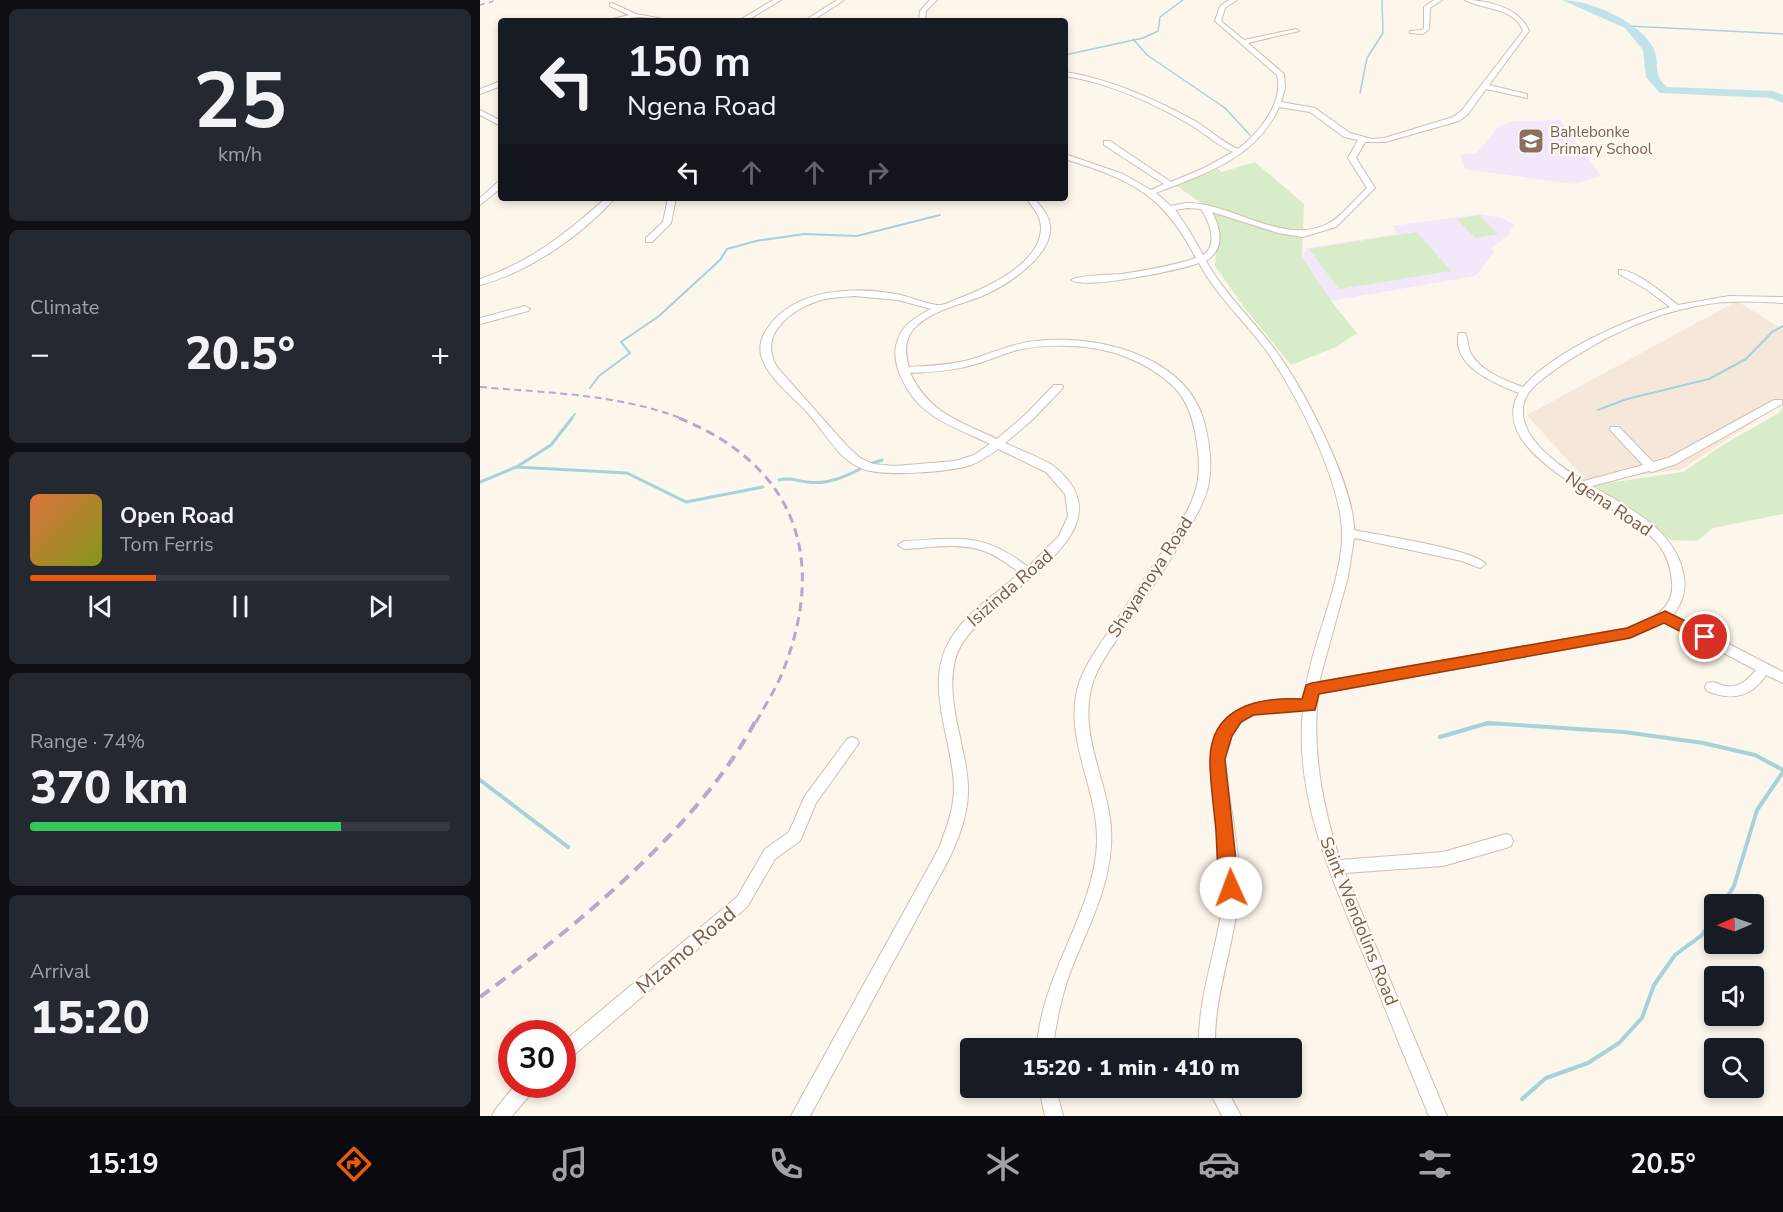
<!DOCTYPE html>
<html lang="en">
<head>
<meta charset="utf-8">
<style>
  body { margin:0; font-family:"Nunito Sans",sans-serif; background:#242831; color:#f1f3f6; height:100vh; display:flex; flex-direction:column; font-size:22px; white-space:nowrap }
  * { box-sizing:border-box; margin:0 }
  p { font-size:20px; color:#9ea1a6 }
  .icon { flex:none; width:33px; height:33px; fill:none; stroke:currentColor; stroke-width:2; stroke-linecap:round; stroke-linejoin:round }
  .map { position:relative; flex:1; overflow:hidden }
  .side { display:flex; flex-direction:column; gap:9px; padding:9px; background:#0d0f14; width:480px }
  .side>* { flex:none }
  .top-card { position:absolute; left:18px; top:18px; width:570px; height:183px; border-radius:6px; box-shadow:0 3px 9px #0003; background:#171b24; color:#f1f3f6; overflow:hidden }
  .needle { width:39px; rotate:268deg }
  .buttons { position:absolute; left:1224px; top:894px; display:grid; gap:12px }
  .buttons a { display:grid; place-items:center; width:60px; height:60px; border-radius:6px; background:#171b24; box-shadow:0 3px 9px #0003; font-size:30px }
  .speed { position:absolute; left:18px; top:1020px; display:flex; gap:12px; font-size:30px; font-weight:700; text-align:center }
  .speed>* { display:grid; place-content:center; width:78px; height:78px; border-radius:50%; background:#171b24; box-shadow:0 3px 9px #0003; line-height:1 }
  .speed .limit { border:9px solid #d22; background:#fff; color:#111 }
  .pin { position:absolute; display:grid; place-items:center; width:51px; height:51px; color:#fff; margin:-26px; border:3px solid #fff; border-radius:50%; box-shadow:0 2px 6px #0007 }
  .me { position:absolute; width:66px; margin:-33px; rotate:358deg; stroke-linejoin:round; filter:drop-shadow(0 0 4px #0008) }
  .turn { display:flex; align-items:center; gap:21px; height:126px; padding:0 30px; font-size:27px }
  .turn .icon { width:78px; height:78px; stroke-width:2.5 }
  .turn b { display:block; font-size:42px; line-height:51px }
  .lanes { display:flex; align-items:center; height:57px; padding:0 30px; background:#0003; justify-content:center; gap:30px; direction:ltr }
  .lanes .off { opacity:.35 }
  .big { font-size:45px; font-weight:800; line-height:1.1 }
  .side .card { flex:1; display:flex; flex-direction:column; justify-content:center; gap:9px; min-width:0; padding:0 21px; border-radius:9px; background:#242831 }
  .side .dial { align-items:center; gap:0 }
  .dial b { font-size:78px; line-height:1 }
  .song { display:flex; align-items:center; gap:18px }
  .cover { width:72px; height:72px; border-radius:9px; background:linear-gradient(135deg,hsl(20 70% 55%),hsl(70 70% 35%)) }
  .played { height:6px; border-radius:3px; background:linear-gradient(90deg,#ea580c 30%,#363941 30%) }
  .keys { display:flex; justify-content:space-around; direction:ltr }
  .heat { display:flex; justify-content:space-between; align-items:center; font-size:33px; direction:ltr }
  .charge { height:9px; border-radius:4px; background:linear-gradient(90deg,#34c759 74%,#363941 0) }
  .trip { position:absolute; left:480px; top:1038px; width:342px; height:60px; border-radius:6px; background:#171b24; box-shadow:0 3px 9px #0003; font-weight:800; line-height:60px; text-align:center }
  .tab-bar { display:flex; height:96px; justify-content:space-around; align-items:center; background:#090b0e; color:#9ea1a6 }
  .tab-bar .icon { width:42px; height:42px }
  .tab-bar .active { color:#ea580c }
  .tab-bar b { font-size:27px; color:#f1f3f6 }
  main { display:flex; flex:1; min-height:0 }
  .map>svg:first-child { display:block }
</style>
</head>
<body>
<main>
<section class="side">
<div class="card dial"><b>25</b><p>km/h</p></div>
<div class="card"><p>Climate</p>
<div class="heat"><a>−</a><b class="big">20.5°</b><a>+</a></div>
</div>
<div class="card">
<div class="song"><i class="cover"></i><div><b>Open Road</b><p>Tom Ferris</p></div></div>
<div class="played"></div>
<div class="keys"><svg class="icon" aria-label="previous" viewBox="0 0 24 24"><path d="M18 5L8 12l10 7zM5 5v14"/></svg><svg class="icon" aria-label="pause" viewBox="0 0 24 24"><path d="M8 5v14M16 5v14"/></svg><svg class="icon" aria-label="next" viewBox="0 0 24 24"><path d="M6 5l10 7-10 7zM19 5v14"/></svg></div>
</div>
<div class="card"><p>Range · 74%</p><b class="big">370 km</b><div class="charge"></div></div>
<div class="card"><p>Arrival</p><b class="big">15:20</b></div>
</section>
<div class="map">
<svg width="1303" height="1116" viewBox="0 0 1303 1116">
  <rect width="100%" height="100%" fill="#fdf6ec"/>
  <path fill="#f5e8da" d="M 1257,301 L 1303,330 L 1303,403 L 1202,469 L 1108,483 L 1047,415 Z"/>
  <path fill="#f3e8fa" d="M 1080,120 L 1121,176 L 1093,184 L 985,169 L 981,154 L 996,154 L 1018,127 L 1034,121 Z
    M 1000,214 L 1022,218 L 1034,225 L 1028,236 L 1011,248 L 1014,253 L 995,276 L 851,301 L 822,257 L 827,248 L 918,234 L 912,226 Z"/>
  <path fill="#d8ecc9" d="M 775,162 L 824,204 L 822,257 L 851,301 L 877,333 L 856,347 L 811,365 L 763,306 L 735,266 L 738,222 L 724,205 L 694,184 L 736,167 L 742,172 Z
    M 999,215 L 1018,234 L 995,238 L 977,219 Z
    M 937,232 L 971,271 L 859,289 L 829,249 Z
    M 1303,407 L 1303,514 L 1233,528 L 1217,541 L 1191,540 L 1114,485 L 1203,472 L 1244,444 L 1299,413 Z"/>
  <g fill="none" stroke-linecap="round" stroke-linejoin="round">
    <path stroke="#a5d3da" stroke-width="1.5" d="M 1149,26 L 1303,34
      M 653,39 L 667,55 L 745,108 L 770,135
      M 585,55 L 663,38 L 678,31 L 680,17 L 703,0
      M 880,93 L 887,58 L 903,33 L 902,0"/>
    <path stroke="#a5d3da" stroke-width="2" d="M 110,388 L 119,376 L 150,353 L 141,342 L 179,316 L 240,260 L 247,249 L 276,241 L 324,234 L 377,236 L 460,215
      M 1118,410 L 1147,399 L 1229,379 L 1266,359 L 1292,332 L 1303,326
      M 91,419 L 95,414"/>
    <path stroke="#a5d3da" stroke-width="3" d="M 390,464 L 402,460
      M 38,466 L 71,445 L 92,418
      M 299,480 C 311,477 316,481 327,482 C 348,485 367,476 384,467
      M 0,482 L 36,467 L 147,473 L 206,502 L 283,487
      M 1006,724 L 1018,724"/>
    <path stroke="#a5d3da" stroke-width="4" d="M 960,737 L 1008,723 L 1144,732 L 1223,743 L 1275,755 L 1303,770
      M 0,780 L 88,847
      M 1243,904 L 1254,886 L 1277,810 L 1303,772
      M 1042,1099 L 1066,1078 L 1108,1063 L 1139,1043 L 1162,1018 L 1174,985 L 1195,955 L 1222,935 L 1234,917"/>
    <path fill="#bfe3e8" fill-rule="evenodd" d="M 1082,0 C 1110,0 1161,22 1174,49 C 1180,63 1172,75 1187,87 L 1293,91 L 1303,95 L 1303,103 L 1291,98 L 1180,93 L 1166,77 L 1163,50 L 1145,28 Z"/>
    <g stroke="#d1beb0" stroke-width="2">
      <path id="minor" d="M 293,0 L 301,0 L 266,21 L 258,21 Z
        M 357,0 L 364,0 L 332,21 L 324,21 Z
        M 450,0 L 457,0 L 446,11 L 445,21 L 439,21 L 440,11 Z
        M 749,0 L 757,0 L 745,8 L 741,21 L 764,40 L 816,29 L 819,31 L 768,43 L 804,74 L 805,88 L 801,102 L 835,108 L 870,133 L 892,139 L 904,138 L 973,117 L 982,110 L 1043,31 C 1034,7 1004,10 985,0 C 1008,0 1040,8 1049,31 L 1009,85 L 1047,94 L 1047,98 L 1006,89 L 988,114 L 979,121 L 905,142 L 885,142 L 876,158 L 895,188 L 856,227 L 823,237 L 798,233 L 732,212 C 741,229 745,249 726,261 C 744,293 771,318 793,347 C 822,385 874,484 874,530 C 898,535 993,549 1006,564 L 1000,568 L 982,561 L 874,538 L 868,577 L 839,682 L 1149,628 C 1169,621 1195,609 1192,583 C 1191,569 1188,557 1179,545 C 1150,506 1002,457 1039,393 C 1015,384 970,365 979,333 L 985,333 C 988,339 988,346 990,352 C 1000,371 1024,380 1043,387 C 1073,352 1145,320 1190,307 L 1166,289 L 1139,274 L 1139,270 C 1155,269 1185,295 1198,305 L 1249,296 L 1303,297 L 1303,303 C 1274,301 1245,300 1216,306 C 1167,316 1121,338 1079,367 C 1068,375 1053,384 1046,397 C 1030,433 1079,466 1104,481 L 1163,465 L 1131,431 L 1130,429 L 1131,427 L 1139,427 L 1173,462 L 1188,458 L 1294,400 L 1302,400 L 1302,404 L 1196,464 L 1172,472 L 1169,471 L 1112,486 C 1149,508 1197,530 1204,577 C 1206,592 1202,603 1193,615 L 1303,672 L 1303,683 L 1286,675 C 1271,698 1251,701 1227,691 L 1225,687 L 1227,683 C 1234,681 1236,683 1242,685 C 1257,690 1267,681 1276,670 L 1184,622 L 1150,638 L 838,693 C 832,751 842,805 860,860 L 963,852 L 1026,834 L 1031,836 L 1033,841 L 1031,846 L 1026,848 L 963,866 L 865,873 L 967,1116 L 949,1116 C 927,1063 905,1009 884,956 C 852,878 814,797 823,710 C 798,710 767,709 752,733 C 748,740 745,750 744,759 C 743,770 748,784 749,795 C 753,821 758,846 759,872 C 761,933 733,988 735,1048 L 719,1048 C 717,987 746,932 744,872 C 743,845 739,820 735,794 C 733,783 729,769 730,758 C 732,746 737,733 743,723 C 761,699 797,699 824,700 C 830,645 858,595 862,541 C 865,487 818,397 788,353 C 766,322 737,297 719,263 C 699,270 606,290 591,280 C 599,275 630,275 642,274 C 667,270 692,266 716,258 C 683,194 652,180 585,159 L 585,154 L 643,174 L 671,190 L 684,184 L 624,145 L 624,141 L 630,141 L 691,182 L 724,168 L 753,152 C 738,146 727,135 714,127 C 676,104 629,83 585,76 L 585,72 C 630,79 675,99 715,121 C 730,130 742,142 758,149 C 779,133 804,103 797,75 L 735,21 L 740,6 ZM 799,107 L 830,112 L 864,137 L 878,140 L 868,158 L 887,188 C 876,198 861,217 849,223 C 806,247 754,204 709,203 C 703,203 697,205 691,206 L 676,193 C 724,174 777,158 799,107 ZM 707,208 L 721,209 C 729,221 739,245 723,255 L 707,227 L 695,210 Z
        M 954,0 L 962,0 L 950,8 L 949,29 L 943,34 L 930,33 L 930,31 L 941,30 L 944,28 L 944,7 Z
        M 132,3 L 156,14 L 194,21 C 183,21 171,17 160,17 C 148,17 137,21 125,21 L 149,15 L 130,6 L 130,4 Z
        M 21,81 L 21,86 L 0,94 L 0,89 Z
        M 0,110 L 21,121 L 21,126 L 0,115 Z
        M 18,182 L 21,182 L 21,188 L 0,205 L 0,198 Z
        M 126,198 L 135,198 C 101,236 49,272 0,285 L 0,279 C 49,263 88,232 126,198 Z
        M 188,198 L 196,198 L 191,223 L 172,242 L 166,242 L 166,238 L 183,222 Z
        M 546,198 L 554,198 C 561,207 569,214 570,226 C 573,256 526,286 502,296 C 480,305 448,311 432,331 C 424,342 425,354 429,367 C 449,366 469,365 489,360 C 511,354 532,343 556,341 C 614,334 703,354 723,418 C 731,445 735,480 721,506 C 700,548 672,587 646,626 C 634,644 620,662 613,682 C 595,738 635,789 631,845 C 629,889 607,930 591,970 C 582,995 576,1021 573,1048 L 557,1048 C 561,975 613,915 617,844 C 619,789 582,738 599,683 C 606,663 620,644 632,627 C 651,598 671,569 690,540 C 699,525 710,509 715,492 C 721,474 719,455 716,437 C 713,419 708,402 695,388 C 668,361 628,347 591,346 C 573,345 554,346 537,350 C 520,355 505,362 489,366 C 470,371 450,372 430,373 C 449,413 479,421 517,439 L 545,415 L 574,385 L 582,385 L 583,387 L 582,389 L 552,420 L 525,443 C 539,450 563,458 575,467 C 661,539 490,597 475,660 C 465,703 486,744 488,786 C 489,810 480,836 470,857 L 330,1116 L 311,1116 L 458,850 C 466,830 474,809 474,788 C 473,737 441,682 473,635 C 490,610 517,593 540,573 C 529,565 518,556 504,551 C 479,542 450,548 424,549 L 418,545 L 424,541 C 479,539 501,531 548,567 L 579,536 L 588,516 L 585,494 L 566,472 L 518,449 C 510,455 501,461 491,465 C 469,472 404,477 383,469 C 357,459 344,430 326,411 C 311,395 287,377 281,355 C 279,345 282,336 287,329 C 314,287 378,286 421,295 C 429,297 453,306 460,305 C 465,305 472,301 477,299 C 506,288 558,265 561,230 C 562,217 553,208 546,198 ZM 375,296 L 418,300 L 451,309 C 438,316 423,324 418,339 C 408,364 429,398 448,412 C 466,426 490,434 510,444 L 494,455 L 475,461 L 415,466 L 393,464 L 380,458 L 366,445 L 297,367 C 278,335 309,311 338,301 C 350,297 363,297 375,296 Z
        M 45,306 L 50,309 L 48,311 L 0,324 L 0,318 Z
        M 372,737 L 377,739 L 379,743 L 336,803 L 320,841 L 295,859 L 267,907 L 88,1060 L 82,1062 L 82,1043 L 257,897 L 285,849 L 309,832 L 325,796 L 367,739 Z
        M 36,1084 L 56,1084 L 54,1090 L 32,1116 L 12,1116 L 15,1110 Z
        M 559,1088 L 576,1088 L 583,1116 L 565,1116 Z
        M 728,1088 L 746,1088 L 761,1116 L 742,1116 Z"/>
    </g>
    <use href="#minor" fill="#fff" fill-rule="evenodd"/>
    <path stroke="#b9a8c9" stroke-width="1.5" stroke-dasharray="5 4" stroke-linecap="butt" d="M 0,5 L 17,0"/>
    <path stroke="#b9a8c9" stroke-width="2" stroke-dasharray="7 4.5" stroke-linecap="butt" d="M 0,387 C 68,393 139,394 203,419"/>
    <path stroke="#b9a8c9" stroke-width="3" stroke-dasharray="9 6" stroke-linecap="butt" d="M 199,418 C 315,465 348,557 303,671 C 296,689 284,707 275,724"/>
    <path stroke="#b9a8c9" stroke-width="4" stroke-dasharray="12 8" stroke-linecap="butt" d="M 0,997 C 96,926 218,828 275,722"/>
  </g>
  <path fill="#ea580c" stroke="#983908" stroke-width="1.5" d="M 1185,611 L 1230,633 L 1232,637 L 1230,641 L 1219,641 L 1184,623 L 1150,638 L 839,694 L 835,710 L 773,715 L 761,722 L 752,736 L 745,759 L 759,888 L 757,894 L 751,896 L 744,894 C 735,873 738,843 735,821 C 733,801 730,781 730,761 C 730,706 779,697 822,699 L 826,685 L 832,683 L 1147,628 Z"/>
  <defs>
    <g id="school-square" transform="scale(1.35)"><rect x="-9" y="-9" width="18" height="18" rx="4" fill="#8d6e63" stroke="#fffaf3"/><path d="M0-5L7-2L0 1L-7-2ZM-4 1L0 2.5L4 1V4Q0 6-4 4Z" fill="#fff"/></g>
  </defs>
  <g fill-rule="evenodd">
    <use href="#school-square" x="1051" y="141"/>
  </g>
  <g text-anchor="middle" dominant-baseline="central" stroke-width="4.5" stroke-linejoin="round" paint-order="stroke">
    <g font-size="15" fill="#785e54" stroke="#fffaf3" text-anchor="start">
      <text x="1070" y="132">Bahlebonke<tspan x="1070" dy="17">Primary School</tspan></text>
    </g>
    <g font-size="18" fill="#7a5c4d" stroke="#fffaf3">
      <text transform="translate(1129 504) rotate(34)">Ngena Road</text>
      <text transform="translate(670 577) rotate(-57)">Shayamoya Road</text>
      <text transform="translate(530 588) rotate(-41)">Isizinda Road</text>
      <text transform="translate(879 921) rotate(68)">Saint Wendolins Road</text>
    </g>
    <g font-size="21" fill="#7a5c4d" stroke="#fffaf3">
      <text transform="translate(206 950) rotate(-40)">Mzamo Road</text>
    </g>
  </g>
</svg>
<div class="buttons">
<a><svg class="needle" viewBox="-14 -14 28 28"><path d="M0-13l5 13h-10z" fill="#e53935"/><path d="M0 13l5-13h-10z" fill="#9ea1a6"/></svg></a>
<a><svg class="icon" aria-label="sound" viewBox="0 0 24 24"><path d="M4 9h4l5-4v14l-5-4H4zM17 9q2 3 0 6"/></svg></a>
<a><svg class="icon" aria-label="search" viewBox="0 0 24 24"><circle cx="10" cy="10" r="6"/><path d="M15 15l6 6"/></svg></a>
</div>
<div class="speed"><div class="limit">30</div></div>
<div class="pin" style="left:1225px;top:637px;background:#d93025"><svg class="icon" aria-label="arrive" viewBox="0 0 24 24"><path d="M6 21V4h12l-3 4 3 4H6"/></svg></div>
<svg class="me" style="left:751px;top:888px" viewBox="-20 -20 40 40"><circle r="19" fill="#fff"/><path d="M0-13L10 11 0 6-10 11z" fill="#ea580c"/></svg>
<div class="trip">15:20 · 1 min · 410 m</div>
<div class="top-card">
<div class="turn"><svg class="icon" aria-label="left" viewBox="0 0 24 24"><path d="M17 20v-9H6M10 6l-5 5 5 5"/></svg><div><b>150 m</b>Ngena Road</div></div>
<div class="lanes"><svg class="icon" aria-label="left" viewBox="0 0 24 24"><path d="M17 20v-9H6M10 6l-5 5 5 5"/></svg><svg class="icon off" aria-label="ahead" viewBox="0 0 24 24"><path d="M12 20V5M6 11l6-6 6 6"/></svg><svg class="icon off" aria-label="ahead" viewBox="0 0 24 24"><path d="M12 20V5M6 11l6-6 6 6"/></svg><svg class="icon off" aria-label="right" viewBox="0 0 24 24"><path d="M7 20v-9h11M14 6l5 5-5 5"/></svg></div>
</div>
</div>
</main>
<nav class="tab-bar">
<b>15:19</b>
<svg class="icon active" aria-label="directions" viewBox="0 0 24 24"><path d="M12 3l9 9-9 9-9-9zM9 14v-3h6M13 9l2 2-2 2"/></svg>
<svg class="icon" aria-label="music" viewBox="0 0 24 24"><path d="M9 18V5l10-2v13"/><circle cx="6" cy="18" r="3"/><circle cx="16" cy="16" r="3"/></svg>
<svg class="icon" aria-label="phone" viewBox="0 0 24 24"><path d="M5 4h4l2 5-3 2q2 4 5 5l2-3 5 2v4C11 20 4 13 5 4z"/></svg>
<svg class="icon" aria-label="climate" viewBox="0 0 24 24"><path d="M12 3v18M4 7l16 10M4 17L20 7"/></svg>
<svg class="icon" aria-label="car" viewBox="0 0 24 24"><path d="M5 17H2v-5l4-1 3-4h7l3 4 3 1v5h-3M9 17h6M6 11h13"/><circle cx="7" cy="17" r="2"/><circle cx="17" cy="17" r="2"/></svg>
<svg class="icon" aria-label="filters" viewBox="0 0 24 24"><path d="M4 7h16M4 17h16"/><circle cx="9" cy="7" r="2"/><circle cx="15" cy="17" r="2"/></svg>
<b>20.5°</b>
</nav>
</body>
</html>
